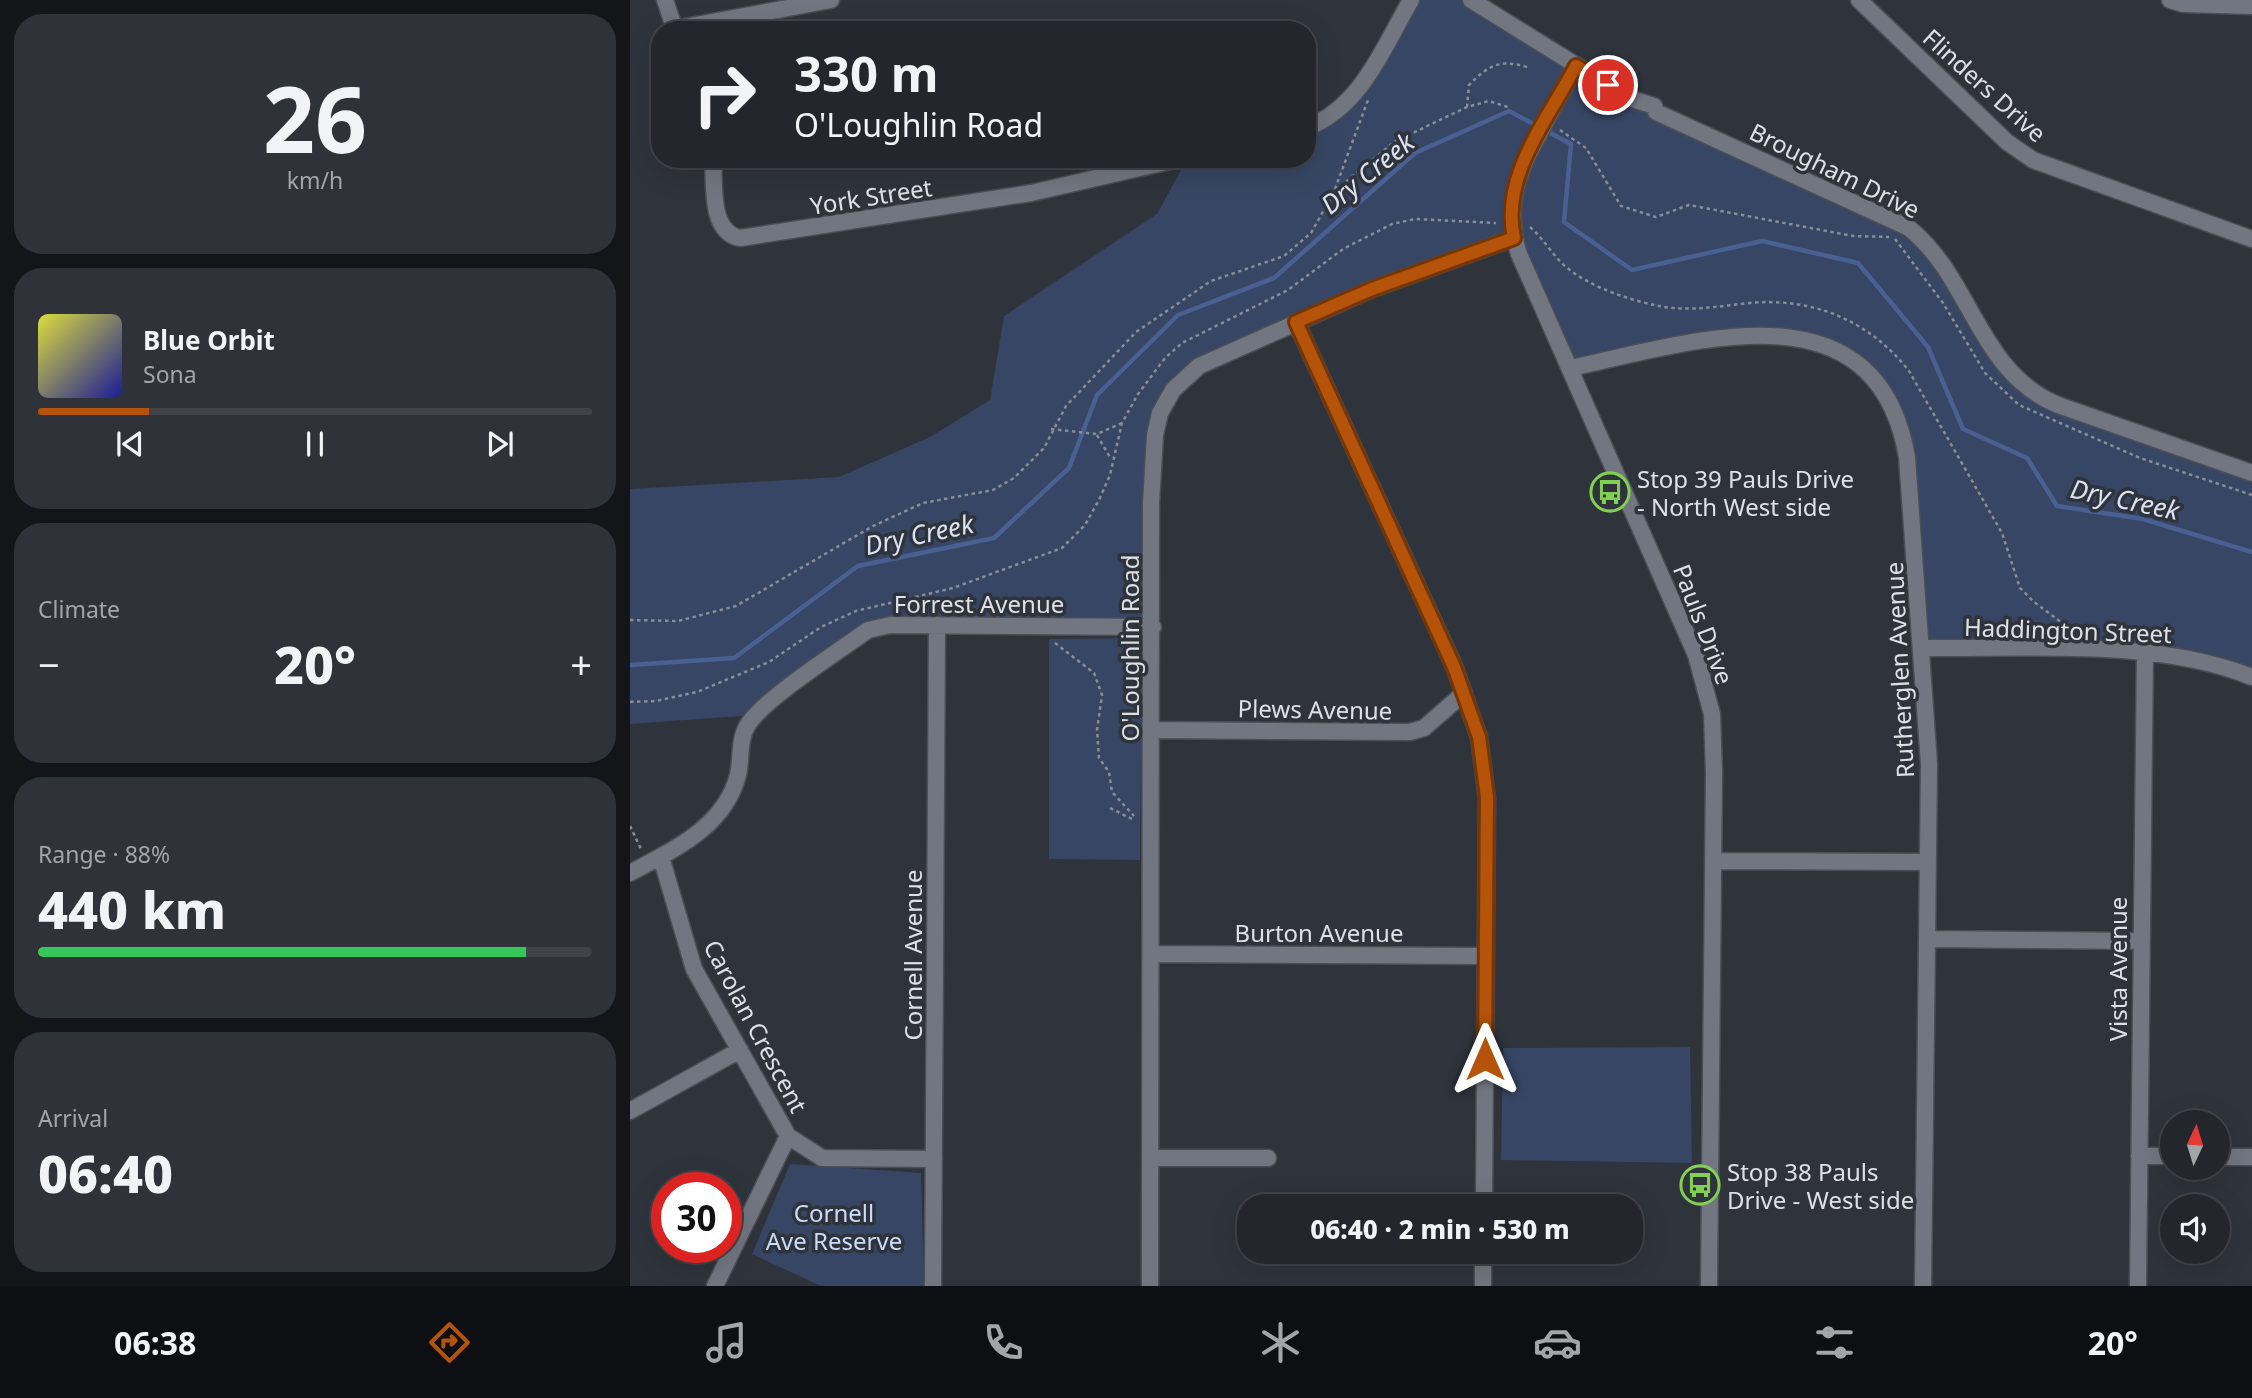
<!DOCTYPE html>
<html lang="en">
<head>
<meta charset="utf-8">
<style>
  body { margin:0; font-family:"Noto Sans",sans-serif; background:#2f3238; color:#f1f3f6; height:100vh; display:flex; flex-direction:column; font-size:26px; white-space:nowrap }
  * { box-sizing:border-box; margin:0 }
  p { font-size:23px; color:#a3a5a9 }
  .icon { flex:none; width:38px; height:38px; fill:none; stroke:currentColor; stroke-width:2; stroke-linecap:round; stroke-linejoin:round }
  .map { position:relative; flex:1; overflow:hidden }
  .drawer { display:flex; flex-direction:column; gap:14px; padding:14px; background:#131518; width:630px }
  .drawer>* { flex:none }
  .top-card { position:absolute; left:21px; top:21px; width:665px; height:147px; border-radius:28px; box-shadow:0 7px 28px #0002,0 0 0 2px #404348; background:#23262c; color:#f1f3f6; overflow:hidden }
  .needle { width:46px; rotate:4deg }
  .fabs { position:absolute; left:1530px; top:1110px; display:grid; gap:14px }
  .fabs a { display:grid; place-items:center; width:70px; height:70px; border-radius:50%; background:#23262c; box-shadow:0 7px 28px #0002,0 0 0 2px #404348; font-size:35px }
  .speed { position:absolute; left:21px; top:1172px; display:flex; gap:14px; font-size:35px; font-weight:700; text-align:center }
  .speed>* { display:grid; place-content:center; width:91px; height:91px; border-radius:50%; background:#23262c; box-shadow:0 7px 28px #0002,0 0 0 2px #404348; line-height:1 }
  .speed .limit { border:10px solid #d22; background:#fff; color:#111 }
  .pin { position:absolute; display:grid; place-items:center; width:60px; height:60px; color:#fff; margin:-30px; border:4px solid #fff; border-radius:50%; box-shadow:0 2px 7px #0007 }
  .me { position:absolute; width:77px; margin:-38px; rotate:0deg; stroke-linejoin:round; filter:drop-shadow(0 0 5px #0008) }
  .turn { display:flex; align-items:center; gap:24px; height:147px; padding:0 28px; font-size:32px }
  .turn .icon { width:91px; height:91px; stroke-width:2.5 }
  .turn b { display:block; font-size:49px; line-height:60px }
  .big { font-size:52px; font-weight:800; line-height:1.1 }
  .drawer .card { flex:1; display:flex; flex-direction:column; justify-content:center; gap:10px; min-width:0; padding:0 24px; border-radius:28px; background:#2f3238 }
  .drawer .dial { align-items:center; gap:0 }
  .dial b { font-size:91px; line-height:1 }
  .song { display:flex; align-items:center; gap:21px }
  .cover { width:84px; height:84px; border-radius:10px; background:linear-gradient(135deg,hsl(60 70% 55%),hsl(240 70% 35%)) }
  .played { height:7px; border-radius:4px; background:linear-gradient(90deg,#b45309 20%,#404348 20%) }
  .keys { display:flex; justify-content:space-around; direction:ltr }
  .heat { display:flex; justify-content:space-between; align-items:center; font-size:38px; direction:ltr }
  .charge { height:10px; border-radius:5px; background:linear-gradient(90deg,#34c759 88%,#404348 0) }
  .trip { position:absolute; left:607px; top:1194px; width:406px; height:70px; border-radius:28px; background:#23262c; box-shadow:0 7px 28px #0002,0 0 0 2px #404348; font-weight:800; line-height:70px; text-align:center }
  .dock { display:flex; height:112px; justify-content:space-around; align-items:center; background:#0e0f12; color:#a3a5a9 }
  .dock .icon { width:49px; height:49px }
  .dock .selected { color:#b45309 }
  .dock b { font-size:32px; color:#f1f3f6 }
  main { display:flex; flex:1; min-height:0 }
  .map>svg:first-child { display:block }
</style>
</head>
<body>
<main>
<section class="drawer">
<div class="card dial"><b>26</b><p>km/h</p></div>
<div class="card">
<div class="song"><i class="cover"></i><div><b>Blue Orbit</b><p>Sona</p></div></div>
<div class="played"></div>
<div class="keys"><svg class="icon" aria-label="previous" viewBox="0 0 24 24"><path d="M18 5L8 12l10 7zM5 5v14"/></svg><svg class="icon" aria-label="pause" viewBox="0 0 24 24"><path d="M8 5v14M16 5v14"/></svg><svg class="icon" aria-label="next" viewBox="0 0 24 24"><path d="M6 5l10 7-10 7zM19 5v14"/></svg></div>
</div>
<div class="card"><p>Climate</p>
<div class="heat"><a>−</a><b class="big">20°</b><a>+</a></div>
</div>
<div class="card"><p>Range · 88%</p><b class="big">440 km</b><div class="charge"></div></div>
<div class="card"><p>Arrival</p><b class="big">06:40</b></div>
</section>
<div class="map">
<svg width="1622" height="1286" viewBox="0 0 1622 1286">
  <rect width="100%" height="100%" fill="#2f333b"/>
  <path fill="#374664" d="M 781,0 L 841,0 L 978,85 L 1271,223 L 1304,253 L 1392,385 L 1622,472 L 1622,678 L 1541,655 L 1291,648 L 1276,447 L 1261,408 L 1230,368 L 1147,334 L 940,368 L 883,232 L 569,366 L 527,425 L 523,627 L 252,626 L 125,715 L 0,724 L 0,489 L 209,477 L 300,437 L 360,400 L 374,316 L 527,214 L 557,159 L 677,159 L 677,127 L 717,104 Z
    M 512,638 L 510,860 L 419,859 L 419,639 Z
    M 1060,1047 L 1062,1163 L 871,1160 L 873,1048 Z
    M 160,1164 L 291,1173 L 294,1286 L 191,1286 L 122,1254 Z"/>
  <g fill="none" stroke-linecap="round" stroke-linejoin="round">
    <path stroke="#486192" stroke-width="4.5" d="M 0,665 L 104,658 L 228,566 L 364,538 L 439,468 L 467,395 L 548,315 L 644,278 L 785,153 L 879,111 L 941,144 L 934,222 L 1002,270 L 1132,241 L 1228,263 L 1298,347 L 1333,429 L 1397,458 L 1427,506 L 1513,519 L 1622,552"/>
    <g stroke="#4b4e55" stroke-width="19">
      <path id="minor" d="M 35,0 L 45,30
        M 841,0 L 978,85 L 980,92 L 1024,106 L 1026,112 L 1279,228 C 1343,280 1347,371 1428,405 L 1622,473
        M 1229,0 L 1377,142 L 1403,160 L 1622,239
        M 1540,0 L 1553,4 L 1622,6
        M 44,29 L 201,0
        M 926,102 L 946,66
        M 677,128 C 732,106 753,48 781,0
        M 900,151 C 883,185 877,216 889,254 L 1066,655 L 1082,714 L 1084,772 L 1079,1286
        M 83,159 C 85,184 79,232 110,238 L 401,193 L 549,159
        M 666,322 L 824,666 L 849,737 L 857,798 L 854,1206
        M 940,368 C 1060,343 1246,278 1277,457 L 1299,764 L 1293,1286
        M 1291,648 C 1395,649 1525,638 1622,677
        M 522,730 L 780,732 L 794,728 L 834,693
        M 31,857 L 64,969 L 158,1136 L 85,1286
        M 1083,861 L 1298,862
        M 0,873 C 44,849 94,828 108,775 C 112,758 108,738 119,723 C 137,697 209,651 238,630 L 260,625 L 523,627
        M 1297,939 L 1510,941
        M 521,954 L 856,956
        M 0,1111 L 110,1050
        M 158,1136 L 192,1158 L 304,1159
        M 1509,1156 L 1542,1156
        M 1587,1157 L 1622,1157
        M 520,1158 L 638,1158
        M 303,1286 L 307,625
        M 520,1286 L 521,503 L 525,435 L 530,413 L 543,390 L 569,366 L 742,289 L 884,238
        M 853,1286 L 853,1251
        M 1508,1286 L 1515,652"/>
    </g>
    <path stroke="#8a8d94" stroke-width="2.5" stroke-dasharray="3.5 3.5" stroke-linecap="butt" d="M 837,107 L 839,85 C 859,65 869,59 897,67
      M 930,130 L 956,148 L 991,206 L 1026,217 L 1059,205 L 1223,236 L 1259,237
      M 705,189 L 738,100
      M 900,227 C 914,239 922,255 936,267 C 960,287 999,300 1029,306 C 1060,312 1089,306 1120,303 C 1183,297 1240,321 1279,371 L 1372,533 L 1390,588 L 1404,602 L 1443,631
      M 1265,239 L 1313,303 L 1355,373 L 1389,405 L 1510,458 L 1622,495
      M 421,429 L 467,434 L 492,423
      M 467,435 L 481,459
      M 0,620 L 48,621 L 106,606 L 243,526 L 293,503 L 363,490 L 384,478 L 414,448 L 436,406 L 506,332 L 581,281 L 654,256 L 681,233 L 704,192 L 764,142 L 837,107 L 859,101 L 881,108
      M 425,643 L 464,673 L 472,695 L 467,730 L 469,758 L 479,772 L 482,792 L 504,816
      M 0,702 L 26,701 L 67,692 L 139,662 L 191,627 L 226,611 L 323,588 L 432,548 L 455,525 L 469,500 L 480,475 L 492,423 L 508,394 L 535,358 L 552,343 L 658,290 L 713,249 L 762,224 L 785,219 L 866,223
      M 480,808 L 504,820
      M 0,826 L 12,851"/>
    <use href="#minor" stroke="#717680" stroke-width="16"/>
    <g stroke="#4b4e55" stroke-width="19" stroke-linecap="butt">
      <path id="minor-bridge" d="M 900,151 L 926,102"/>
    </g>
    <use href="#minor-bridge" stroke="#717680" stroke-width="16"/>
  </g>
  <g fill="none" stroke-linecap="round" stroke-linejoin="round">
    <g stroke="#753606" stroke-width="18">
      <path id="route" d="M 855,1059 L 857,797 L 849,737 L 824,667 L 666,322 L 742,289 L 884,238 C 870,176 919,117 946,66 L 978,85"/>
    </g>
    <use href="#route" stroke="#b45309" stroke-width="12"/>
  </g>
  <defs>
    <g id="bus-ring" transform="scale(2.0125)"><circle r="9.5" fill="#2f333b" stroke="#81d051" stroke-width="1.5"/><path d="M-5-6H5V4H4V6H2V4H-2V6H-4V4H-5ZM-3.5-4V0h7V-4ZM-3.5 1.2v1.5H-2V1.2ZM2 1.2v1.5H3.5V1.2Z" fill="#81d051"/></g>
  </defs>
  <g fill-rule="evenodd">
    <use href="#bus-ring" x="980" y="492"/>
    <use href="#bus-ring" x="1070" y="1185"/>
  </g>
  <g text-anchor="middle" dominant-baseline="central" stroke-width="7" stroke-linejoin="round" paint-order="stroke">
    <g font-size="24" fill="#dee0e6" stroke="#2f333b">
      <text transform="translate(1355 85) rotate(42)">Flinders Drive</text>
      <text transform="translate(1205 170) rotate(26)">Brougham Drive</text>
      <text transform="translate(241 196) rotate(-9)">York Street</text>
      <text x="349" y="603">Forrest Avenue</text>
      <text transform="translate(1074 624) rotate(69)">Pauls Drive</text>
      <text transform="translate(1438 630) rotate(2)">Haddington Street</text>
      <text transform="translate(499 648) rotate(-90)">O'Loughlin Road</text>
      <text transform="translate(1269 670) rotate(-93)">Rutherglen Avenue</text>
      <text transform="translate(685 709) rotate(1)">Plews Avenue</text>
      <text x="689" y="932">Burton Avenue</text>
      <text transform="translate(282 955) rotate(-90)">Cornell Avenue</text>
      <text transform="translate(1487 969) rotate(-90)">Vista Avenue</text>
      <text transform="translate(126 1026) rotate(62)">Carolan Crescent</text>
    </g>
    <g font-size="24" fill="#dee0e6" stroke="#2f333b" text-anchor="start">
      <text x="1007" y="478">Stop 39 Pauls Drive<tspan x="1007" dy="28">- North West side</tspan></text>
      <text x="1097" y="1171">Stop 38 Pauls<tspan x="1097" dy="28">Drive - West side</tspan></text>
    </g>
    <g font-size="24" fill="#cbdbfa" stroke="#2f333b">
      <text x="204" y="1212">Cornell<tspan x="204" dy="28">Ave Reserve</tspan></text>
    </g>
    <g font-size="26" font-style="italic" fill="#dae3f2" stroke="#2f333b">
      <text transform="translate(737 173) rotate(-39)">Dry Creek</text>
      <text transform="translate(1495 499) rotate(12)">Dry Creek</text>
      <text transform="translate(289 534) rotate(-12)">Dry Creek</text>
    </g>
  </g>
</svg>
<div class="fabs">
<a><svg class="needle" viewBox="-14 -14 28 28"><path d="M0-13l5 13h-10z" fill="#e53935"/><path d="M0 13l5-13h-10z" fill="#a3a5a9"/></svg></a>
<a><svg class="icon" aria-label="sound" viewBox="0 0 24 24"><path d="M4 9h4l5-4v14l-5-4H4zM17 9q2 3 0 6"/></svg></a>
</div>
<div class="speed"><div class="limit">30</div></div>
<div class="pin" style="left:978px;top:85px;background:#d93025"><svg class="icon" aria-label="arrive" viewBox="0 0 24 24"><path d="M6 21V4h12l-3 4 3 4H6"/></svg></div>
<svg class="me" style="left:855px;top:1059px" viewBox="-20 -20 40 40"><path d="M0-17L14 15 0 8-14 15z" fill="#b45309" stroke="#fff" stroke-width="4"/></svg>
<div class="trip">06:40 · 2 min · 530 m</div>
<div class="top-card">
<div class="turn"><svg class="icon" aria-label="right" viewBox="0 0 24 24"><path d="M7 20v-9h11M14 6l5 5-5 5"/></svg><div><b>330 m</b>O'Loughlin Road</div></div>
</div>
</div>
</main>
<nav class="dock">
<b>06:38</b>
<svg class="icon selected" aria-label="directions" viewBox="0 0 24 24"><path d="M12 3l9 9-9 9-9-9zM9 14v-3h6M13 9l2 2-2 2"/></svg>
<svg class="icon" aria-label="music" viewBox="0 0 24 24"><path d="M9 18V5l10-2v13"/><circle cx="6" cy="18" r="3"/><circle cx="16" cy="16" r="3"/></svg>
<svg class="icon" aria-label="phone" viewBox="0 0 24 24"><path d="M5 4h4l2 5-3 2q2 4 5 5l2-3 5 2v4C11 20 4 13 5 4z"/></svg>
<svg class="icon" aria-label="climate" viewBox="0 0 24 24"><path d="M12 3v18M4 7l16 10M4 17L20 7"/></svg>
<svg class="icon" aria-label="car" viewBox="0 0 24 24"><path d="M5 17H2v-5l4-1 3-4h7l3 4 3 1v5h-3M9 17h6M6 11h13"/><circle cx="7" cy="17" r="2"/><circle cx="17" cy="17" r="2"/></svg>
<svg class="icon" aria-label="filters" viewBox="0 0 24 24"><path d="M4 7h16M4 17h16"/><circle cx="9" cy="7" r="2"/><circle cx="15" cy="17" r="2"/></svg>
<b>20°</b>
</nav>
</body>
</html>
